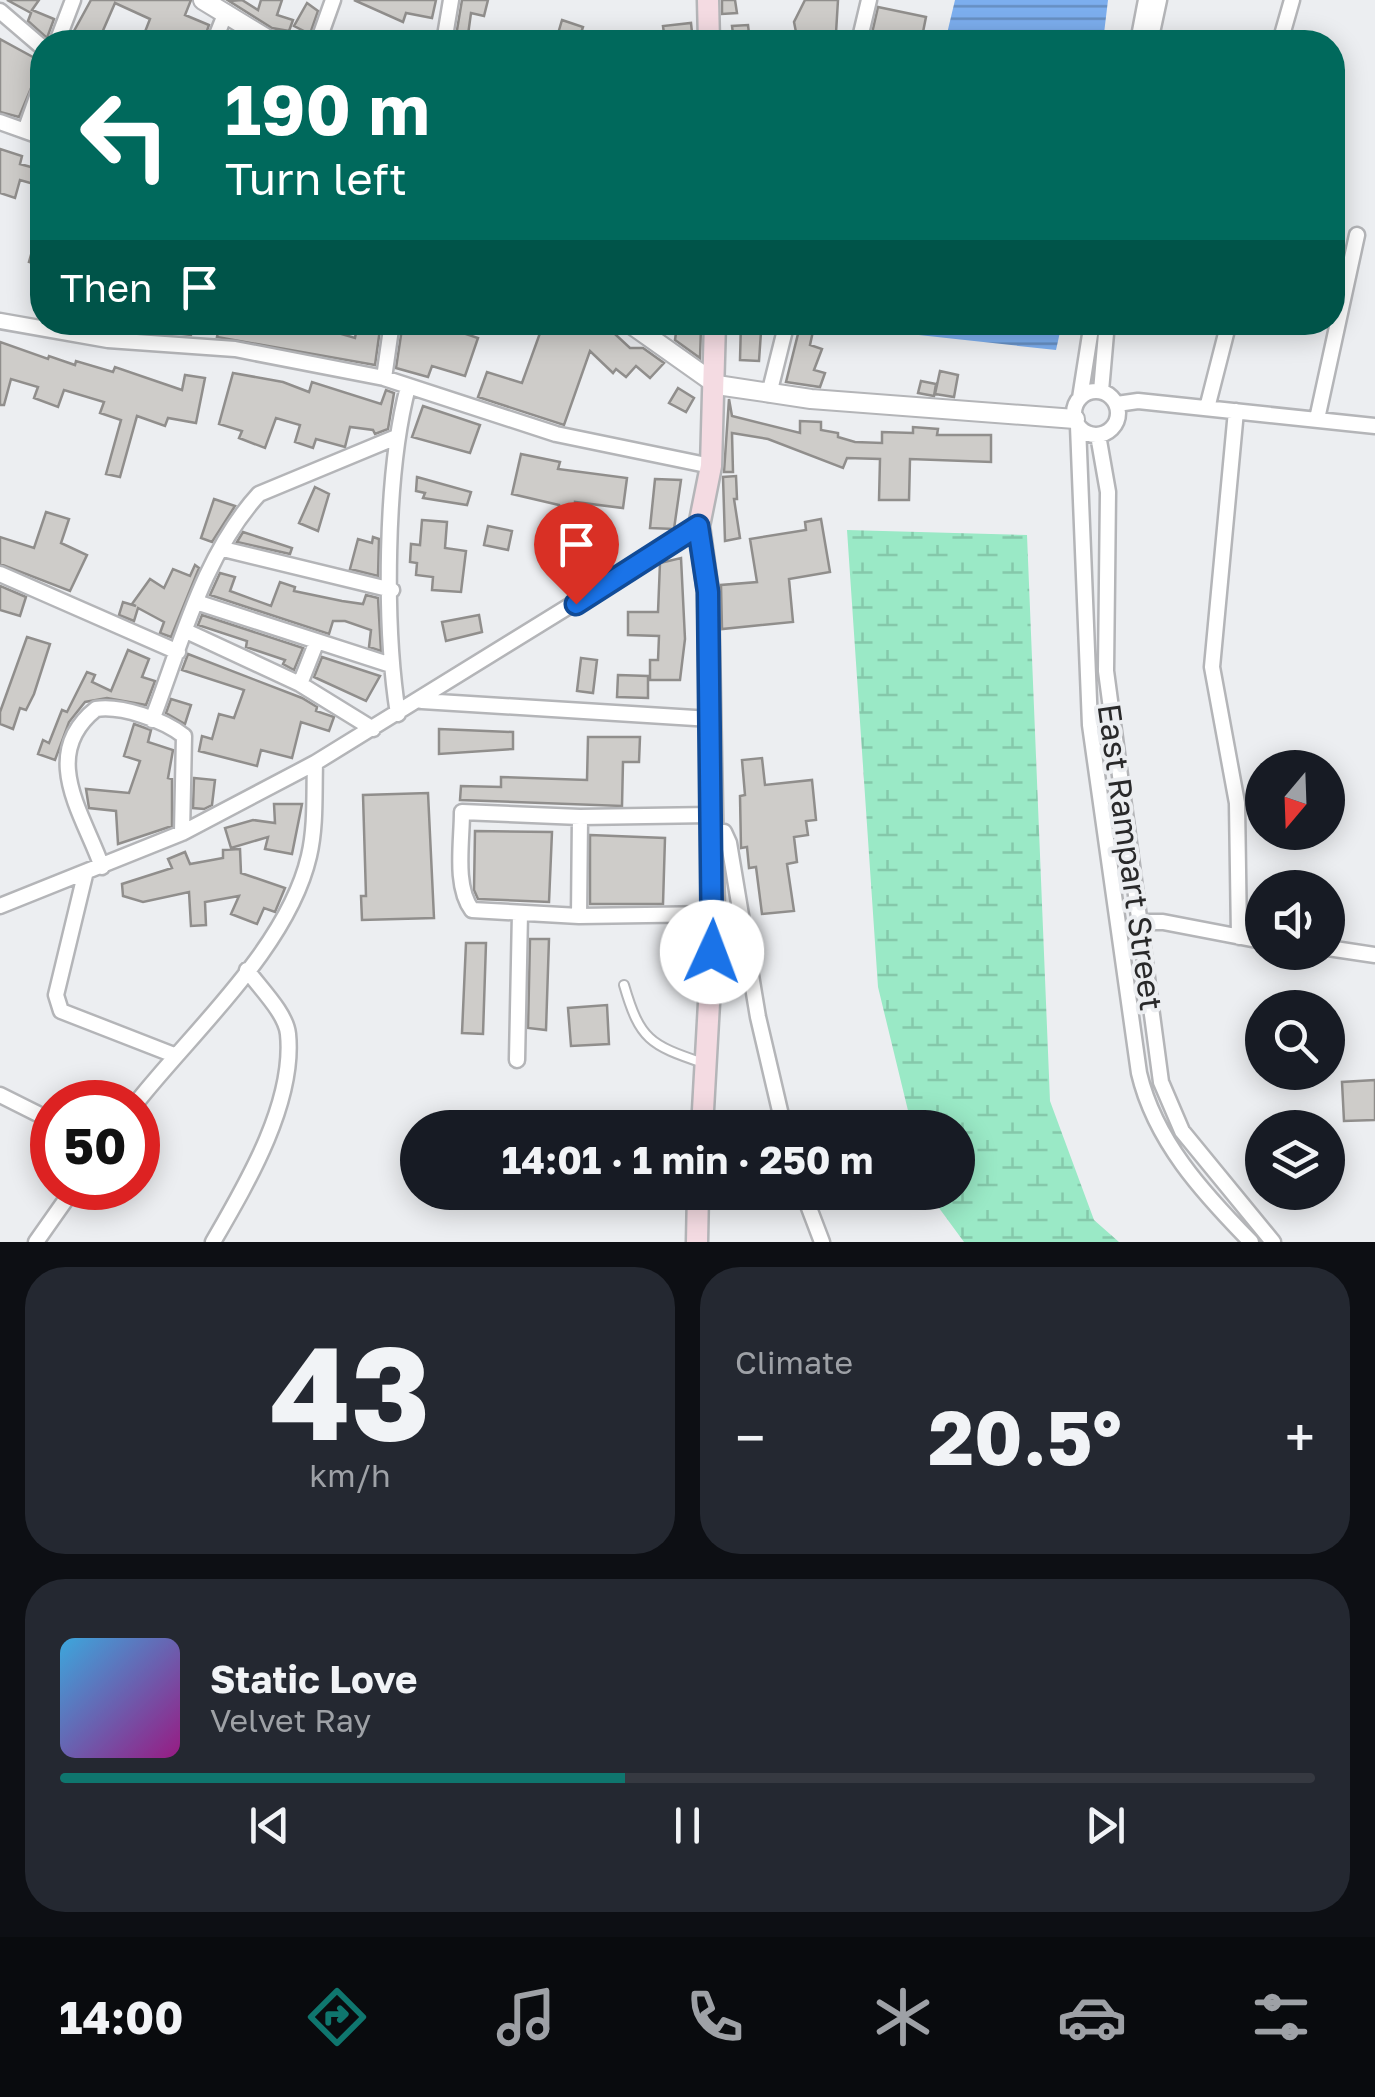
<!DOCTYPE html>
<html lang="en">
<head>
<meta charset="utf-8">
<style>
  body { margin:0; font-family:"Golos Text",sans-serif; background:#242831; color:#f1f3f6; height:100vh; display:flex; flex-direction:column; font-size:38px; white-space:nowrap }
  * { box-sizing:border-box; margin:0 }
  p { font-size:32px; color:#9ea1a6 }
  .icon { flex:none; width:55px; height:55px; fill:none; stroke:currentColor; stroke-width:2; stroke-linecap:round; stroke-linejoin:round }
  .map { position:relative; height:1242px; overflow:hidden }
  .sheet { display:flex; flex-direction:column; gap:25px; padding:25px; background:#0d0f14; flex:1 }
  .sheet>* { flex:none }
  .hud { position:absolute; left:30px; top:30px; width:1315px; height:305px; border-radius:40px; box-shadow:0 5px 25px #0003; background:#00695c; color:#fff; overflow:hidden }
  .needle { width:65px; rotate:199deg }
  .tools { position:absolute; left:1245px; top:750px; display:grid; gap:20px }
  .tools a { display:grid; place-items:center; width:100px; height:100px; border-radius:50%; background:#171b24; box-shadow:0 5px 25px #0003; font-size:50px }
  .speed { position:absolute; left:30px; top:1080px; display:flex; gap:20px; font-size:50px; font-weight:700; text-align:center }
  .speed>* { display:grid; place-content:center; width:130px; height:130px; border-radius:50%; background:#171b24; box-shadow:0 5px 25px #0003; line-height:1 }
  .speed .limit { border:15px solid #d22; background:#fff; color:#111 }
  .pin { position:absolute; display:grid; place-items:center; width:85px; height:85px; color:#fff; margin:-102px -42px; border-radius:50% 50% 50% 0; rotate:-45deg; box-shadow:0 0 10px #0007 }
  .pin .icon { rotate:45deg }
  .me { position:absolute; width:110px; margin:-55px; rotate:2deg; stroke-linejoin:round; filter:drop-shadow(0 0 8px #0008) }
  .turn { display:flex; align-items:center; gap:35px; height:210px; padding:0 30px; font-size:45px }
  .turn .icon { width:130px; height:130px; stroke-width:2.5 }
  .turn b { display:block; font-size:70px; line-height:85px }
  .then { display:flex; align-items:center; height:95px; padding:0 30px; background:#0003; gap:20px; font-size:38px }
  .big { font-size:75px; font-weight:700; line-height:1.1 }
  .sheet .tile { flex:1; display:flex; flex-direction:column; justify-content:center; gap:15px; min-width:0; padding:0 35px; border-radius:40px; background:#242831 }
  .sheet .dial { align-items:center; gap:0 }
  .dial b { font-size:130px; line-height:1 }
  .song { display:flex; align-items:center; gap:30px }
  .cover { width:120px; height:120px; border-radius:15px; background:linear-gradient(135deg,hsl(200 70% 55%),hsl(310 70% 35%)) }
  .played { height:10px; border-radius:5px; background:linear-gradient(90deg,#0f766e 45%,#363941 45%) }
  .keys { display:flex; justify-content:space-around; direction:ltr }
  .heat { display:flex; justify-content:space-between; align-items:center; font-size:55px; direction:ltr }
  .sheet .tiles { flex:1; display:grid; gap:25px; grid-template-columns:1fr 1fr }
  .tile:last-child { grid-column:span 2 }
  .trip { position:absolute; left:400px; top:1110px; width:575px; height:100px; border-radius:50px; background:#171b24; box-shadow:0 5px 25px #0003; font-weight:700; line-height:100px; text-align:center }
  .menu { display:flex; height:160px; justify-content:space-around; align-items:center; background:#090b0e; color:#9ea1a6 }
  .menu .icon { width:70px; height:70px }
  .menu .current { color:#0f766e }
  .menu b { font-size:45px; color:#f1f3f6 }
  .map>svg:first-child { display:block }
</style>
</head>
<body>
<div class="map">
<svg width="1375" height="1242" viewBox="0 0 1375 1242">
  <defs>
    <pattern id="wetland-marsh" width="20" height="14" patternUnits="userSpaceOnUse" patternTransform="scale(2.5)"><rect width="20" height="14" fill="#9ae9c6"/><path d="M1 5h8M5 5V1M11 12h8M15 12V8" fill="none" stroke="#85c8aa"/></pattern>
    <pattern id="water-rules" width="6" height="5" patternUnits="userSpaceOnUse" patternTransform="scale(2.5)"><rect width="6" height="5" fill="#7caeee"/><path d="M0 2.5h6" fill="none" stroke="#668ec1"/></pattern>
  </defs>
  <rect width="100%" height="100%" fill="#eceef1"/>
  <path fill="url(#wetland-marsh)" d="M 847,530 L 1027,535 L 1050,1101 L 1094,1220 L 1119,1242 L 964,1242 L 928,1193 L 958,1192 L 958,1128 L 912,1127 L 878,987 Z"/>
  <path fill="url(#water-rules)" d="M 955,0 L 1108,0 L 1103,42 L 945,42 Z
    M 891,323 L 891,322 L 1062,323 L 1056,350 L 891,332 Z"/>
  <path fill="#ceccc9" stroke="#908e8c" stroke-width="2.5" d="M 7,0 L 39,0 L 32,10 L 54,19 L 47,38 L 28,21 L 31,13 Z
    M 91,0 L 191,0 L 185,15 L 209,25 L 203,42 L 141,42 L 150,19 L 115,3 L 98,42 L 68,42 Z
    M 242,0 L 258,10 L 261,0 L 282,0 L 277,15 L 293,20 L 289,31 L 272,28 L 229,1 Z
    M 354,0 L 436,0 L 432,18 L 406,13 L 403,22 Z
    M 488,0 L 484,16 L 471,13 L 467,42 L 455,42 L 462,0 Z
    M 722,0 L 735,0 L 737,13 L 722,14 Z
    M 805,0 L 838,0 L 836,33 L 830,42 L 801,42 L 797,37 L 794,22 Z
    M 307,3 L 318,11 L 310,34 L 294,26 Z
    M 878,7 L 926,17 L 921,42 L 870,42 Z
    M 562,20 L 583,27 L 578,42 L 557,37 Z
    M 691,23 L 693,42 L 665,42 L 663,26 Z
    M 748,25 L 750,42 L 734,42 L 732,26 Z
    M 0,39 L 42,62 L 19,117 L 0,112 Z
    M 0,149 L 22,156 L 20,164 L 42,170 L 41,186 L 20,180 L 15,198 L 0,193 Z
    M 39,226 L 42,227 L 42,266 L 29,262 Z
    M 165,322 L 175,326 L 195,322 L 191,335 L 80,324 Z
    M 220,322 L 322,322 L 321,328 L 355,338 L 358,322 L 381,322 L 375,365 L 217,337 Z
    M 403,322 L 443,322 L 442,326 L 478,338 L 465,376 L 432,366 L 428,377 L 396,368 Z
    M 544,322 L 602,322 L 630,348 L 643,348 L 664,363 L 650,378 L 636,366 L 626,377 L 616,369 L 613,373 L 590,351 L 564,425 L 478,397 L 487,372 L 522,383 Z
    M 741,322 L 757,322 L 756,332 L 761,332 L 759,361 L 740,360 Z
    M 801,322 L 815,322 L 810,345 L 822,349 L 814,370 L 825,373 L 820,387 L 786,382 Z
    M 677,325 L 701,327 L 700,358 L 675,340 Z
    M 0,342 L 48,359 L 49,356 L 75,365 L 76,361 L 113,372 L 115,367 L 182,390 L 185,375 L 205,378 L 196,423 L 168,418 L 165,426 L 137,416 L 120,477 L 106,474 L 121,420 L 100,413 L 104,402 L 64,390 L 58,407 L 34,398 L 38,387 L 11,379 L 4,405 L 0,405 Z
    M 940,371 L 958,375 L 954,397 L 935,394 Z
    M 233,373 L 283,382 L 309,392 L 312,382 L 381,404 L 386,390 L 394,393 L 388,429 L 375,434 L 373,430 L 350,427 L 345,447 L 316,439 L 313,448 L 295,442 L 300,425 L 276,418 L 265,448 L 239,438 L 242,431 L 219,424 Z
    M 921,381 L 936,384 L 934,396 L 918,393 Z
    M 678,388 L 694,398 L 686,412 L 669,403 Z
    M 729,399 L 732,416 L 800,433 L 800,421 L 821,422 L 821,430 L 838,433 L 838,437 L 855,442 L 882,443 L 882,432 L 913,433 L 913,427 L 938,429 L 937,435 L 991,435 L 991,462 L 910,459 L 909,500 L 879,500 L 880,459 L 847,458 L 843,468 L 768,439 L 732,433 L 733,472 L 724,472 Z
    M 423,406 L 480,425 L 470,453 L 412,437 Z
    M 521,454 L 560,462 L 558,469 L 627,478 L 623,508 L 575,502 L 572,557 L 583,555 L 586,583 L 580,587 L 564,588 L 556,549 L 559,505 L 512,494 Z
    M 736,476 L 737,499 L 734,499 L 740,538 L 725,541 L 723,477 Z
    M 417,477 L 471,492 L 467,505 L 423,498 L 425,493 L 416,491 Z
    M 655,479 L 681,480 L 674,529 L 650,528 Z
    M 315,487 L 329,494 L 318,531 L 299,523 Z
    M 214,499 L 235,506 L 212,542 L 201,538 Z
    M 46,512 L 69,519 L 61,543 L 87,555 L 70,591 L 0,564 L 0,537 L 34,548 Z
    M 821,519 L 830,572 L 789,579 L 793,622 L 722,629 L 721,585 L 757,582 L 750,539 L 806,530 L 805,522 Z
    M 422,520 L 447,522 L 445,548 L 466,551 L 461,592 L 432,590 L 433,577 L 416,575 L 417,563 L 410,562 L 411,544 L 420,545 Z
    M 488,526 L 512,531 L 508,550 L 484,545 Z
    M 243,532 L 292,548 L 290,554 L 237,542 Z
    M 373,537 L 379,539 L 378,576 L 350,569 L 358,539 L 372,543 Z
    M 681,558 L 685,639 L 680,680 L 650,680 L 650,660 L 658,660 L 659,636 L 628,635 L 628,612 L 658,612 L 660,563 Z
    M 195,565 L 199,568 L 171,637 L 160,633 L 164,622 L 138,608 L 134,621 L 119,615 L 123,602 L 136,606 L 132,604 L 150,579 L 164,588 L 173,569 L 190,576 Z
    M 220,573 L 235,577 L 230,591 L 271,606 L 280,582 L 295,587 L 294,591 L 342,601 L 363,604 L 366,595 L 378,598 L 381,651 L 369,647 L 371,630 L 345,621 L 333,621 L 329,634 L 210,595 Z
    M 0,586 L 26,597 L 20,616 L 0,610 Z
    M 202,615 L 303,648 L 294,670 L 283,664 L 285,660 L 246,647 L 247,641 L 198,625 Z
    M 479,615 L 482,632 L 446,641 L 442,622 Z
    M 27,637 L 50,644 L 34,694 L 26,710 L 20,708 L 13,729 L 0,724 L 0,712 Z
    M 128,650 L 149,659 L 142,677 L 155,681 L 146,705 L 107,698 L 85,702 L 69,722 L 55,760 L 38,754 L 43,740 L 49,743 L 62,710 L 67,712 L 87,672 L 95,675 L 92,682 L 111,691 Z
    M 188,654 L 302,698 L 317,707 L 316,711 L 334,717 L 329,731 L 301,722 L 292,758 L 261,750 L 257,766 L 199,751 L 202,736 L 212,739 L 219,714 L 234,718 L 244,690 L 182,670 Z
    M 322,657 L 380,676 L 366,701 L 314,677 Z
    M 581,658 L 597,660 L 593,693 L 577,691 Z
    M 618,675 L 648,676 L 648,698 L 617,697 Z
    M 171,699 L 191,705 L 185,724 L 166,713 Z
    M 134,724 L 151,730 L 148,742 L 173,750 L 168,778 L 172,779 L 172,826 L 118,844 L 116,811 L 89,808 L 86,789 L 129,793 L 140,761 L 124,756 Z
    M 439,729 L 513,732 L 513,749 L 439,754 Z
    M 588,737 L 640,737 L 639,762 L 623,762 L 622,806 L 460,800 L 461,786 L 501,787 L 501,777 L 587,780 Z
    M 762,758 L 765,785 L 812,780 L 816,820 L 806,821 L 808,835 L 794,837 L 797,862 L 787,864 L 794,911 L 762,914 L 756,867 L 749,868 L 747,847 L 741,848 L 740,796 L 745,795 L 742,760 Z
    M 194,778 L 215,780 L 212,805 L 204,809 L 193,808 Z
    M 428,793 L 434,918 L 362,920 L 361,896 L 366,896 L 363,795 Z
    M 274,804 L 302,804 L 292,854 L 265,849 L 268,837 L 231,848 L 225,828 L 253,820 L 275,823 Z
    M 475,831 L 552,832 L 549,902 L 478,899 L 474,890 Z
    M 590,835 L 665,838 L 663,904 L 590,904 Z
    M 240,849 L 241,873 L 285,888 L 275,912 L 264,908 L 257,924 L 231,914 L 239,896 L 205,902 L 206,925 L 191,926 L 189,892 L 143,902 L 123,896 L 122,884 L 172,868 L 168,859 L 185,852 L 190,864 L 223,858 L 223,850 Z
    M 530,939 L 549,939 L 546,1030 L 528,1028 Z
    M 466,943 L 486,943 L 483,1034 L 462,1033 Z
    M 607,1005 L 609,1044 L 571,1046 L 568,1008 Z
    M 1375,1080 L 1375,1120 L 1344,1121 L 1342,1082 Z"/>
  <g fill="none" stroke-linecap="round" stroke-linejoin="round">
    <g stroke="#b4b5b8" stroke-width="12">
      <path id="service" d="M 624,985 C 640,1040 650,1045 703,1063"/>
    </g>
    <g stroke="#b4b5b8" stroke-width="19">
      <path id="minor" d="M 0,11 L 42,47
        M 57,42 L 73,0
        M 214,42 L 226,12
        M 318,42 L 333,0
        M 444,42 L 451,0
        M 859,42 L 869,0
        M 1138,42 L 1146,0
        M 1150,42 L 1159,0
        M 1280,42 L 1292,0
        M 0,122 L 42,137
        M 25,131 L 42,83
        M 0,321 L 108,340 L 235,349 L 384,378 L 556,434 L 711,466
        M 384,378 L 392,322
        M1074 413a22 22 0 1 1 44 0a22 22 0 1 1-44 0Z
        M 1101,391 L 1107,322
        M 769,394 L 787,322
        M 1080,398 L 1092,322
        M 1117,404 L 1138,401 L 1375,426
        M 1207,408 L 1229,322
        M 1236,411 L 1212,667 L 1237,803 L 1239,937
        M 1317,419 L 1357,235
        M 1078,426 L 1090,725 L 1139,1073 C 1155,1141 1203,1193 1251,1242
        M 1098,435 L 1108,492 L 1106,671 L 1161,1082 L 1182,1131 L 1273,1242
        M 223,549 L 392,590
        M 0,574 L 178,652
        M 196,602 L 391,665
        M 186,631 L 300,684 L 373,729
        M 300,684 L 317,641
        M 422,701 L 711,719
        M 398,714 C 384,625 385,474 408,387
        M 152,720 C 181,645 203,555 259,494 L 394,438
        M 711,815 L 580,817 L 462,812 C 462,842 454,886 472,910 L 579,916 L 714,914
        M 711,832 L 724,832 L 729,843 L 758,1017 L 784,1128
        M 102,867 C 84,815 38,755 96,709 C 121,705 164,720 184,736 L 182,833
        M 85,875 L 56,995 L 61,1011 L 174,1055
        M 0,906 L 182,833 L 315,763 L 699,526
        M 579,916 L 580,817
        M 1141,922 L 1163,922 L 1262,941
        M 1328,948 L 1375,955
        M 517,1060 L 520,913
        M 0,1095 L 52,1121
        M 137,1102 C 193,1031 288,947 309,856 C 316,826 314,794 315,763
        M 803,1192 L 822,1242
        M 36,1242 L 74,1188
        M 213,1242 C 246,1185 295,1103 288,1034 C 286,1013 259,987 247,970"/>
    </g>
    <g stroke="#b4b5b8" stroke-width="22">
      <path id="tertiary" d="M 203,0 L 272,42
        M 628,322 L 717,385 L 811,399 L 1075,419"/>
    </g>
    <g stroke="#b4b5b8" stroke-width="25">
      <path id="secondary" d="M 708,0 L 709,42
        M 702,1128 L 714,914 L 708,592 L 699,526 L 711,466 L 715,322
        M 697,1242 L 698,1192"/>
    </g>
    <use href="#service" stroke="#fff" stroke-width="8"/>
    <use href="#minor" stroke="#fff" stroke-width="14"/>
    <use href="#tertiary" stroke="#fff" stroke-width="18"/>
    <use href="#secondary" stroke="#f4dbe2" stroke-width="20"/>
  </g>
  <g fill="none" stroke-linecap="round" stroke-linejoin="round">
    <g stroke="#114b97" stroke-width="25">
      <path id="route" d="M 576,604 L 698,526 L 708,592 L 712,952"/>
    </g>
    <use href="#route" stroke="#1a73e8" stroke-width="18"/>
  </g>
  <g text-anchor="middle" dominant-baseline="central" stroke-width="8" stroke-linejoin="round" paint-order="stroke">
    <g font-size="32" fill="#29292a" stroke="#eceef1">
      <text transform="translate(1131 857) rotate(82)">East Rampart Street</text>
    </g>
  </g>
</svg>
<div class="tools">
<a><svg class="needle" viewBox="-14 -14 28 28"><path d="M0-13l5 13h-10z" fill="#e53935"/><path d="M0 13l5-13h-10z" fill="#9ea1a6"/></svg></a>
<a><svg class="icon" aria-label="sound" viewBox="0 0 24 24"><path d="M4 9h4l5-4v14l-5-4H4zM17 9q2 3 0 6"/></svg></a>
<a><svg class="icon" aria-label="search" viewBox="0 0 24 24"><circle cx="10" cy="10" r="6"/><path d="M15 15l6 6"/></svg></a>
<a><svg class="icon" aria-label="layers" viewBox="0 0 24 24"><path d="M12 4l9 5-9 5-9-5zM3 14l9 5 9-5"/></svg></a>
</div>
<div class="speed"><div class="limit">50</div></div>
<div class="pin" style="left:576px;top:604px;background:#d93025"><svg class="icon" aria-label="arrive" viewBox="0 0 24 24"><path d="M6 21V4h12l-3 4 3 4H6"/></svg></div>
<svg class="me" style="left:712px;top:952px" viewBox="-20 -20 40 40"><circle r="19" fill="#fff"/><path d="M0-13L10 11 0 6-10 11z" fill="#1a73e8"/></svg>
<div class="trip">14:01 · 1 min · 250 m</div>
<div class="hud">
<div class="turn"><svg class="icon" aria-label="left" viewBox="0 0 24 24"><path d="M17 20v-9H6M10 6l-5 5 5 5"/></svg><div><b>190 m</b>Turn left</div></div>
<div class="then">Then<svg class="icon" aria-label="arrive" viewBox="0 0 24 24"><path d="M6 21V4h12l-3 4 3 4H6"/></svg></div>
</div>
</div>
<section class="sheet">
<div class="tiles">
<div class="tile dial"><b>43</b><p>km/h</p></div>
<div class="tile"><p>Climate</p>
<div class="heat"><a>−</a><b class="big">20.5°</b><a>+</a></div>
</div>
<div class="tile">
<div class="song"><i class="cover"></i><div><b>Static Love</b><p>Velvet Ray</p></div></div>
<div class="played"></div>
<div class="keys"><svg class="icon" aria-label="previous" viewBox="0 0 24 24"><path d="M18 5L8 12l10 7zM5 5v14"/></svg><svg class="icon" aria-label="pause" viewBox="0 0 24 24"><path d="M8 5v14M16 5v14"/></svg><svg class="icon" aria-label="next" viewBox="0 0 24 24"><path d="M6 5l10 7-10 7zM19 5v14"/></svg></div>
</div>
</div>
</section>
<nav class="menu">
<b>14:00</b>
<svg class="icon current" aria-label="directions" viewBox="0 0 24 24"><path d="M12 3l9 9-9 9-9-9zM9 14v-3h6M13 9l2 2-2 2"/></svg>
<svg class="icon" aria-label="music" viewBox="0 0 24 24"><path d="M9 18V5l10-2v13"/><circle cx="6" cy="18" r="3"/><circle cx="16" cy="16" r="3"/></svg>
<svg class="icon" aria-label="phone" viewBox="0 0 24 24"><path d="M5 4h4l2 5-3 2q2 4 5 5l2-3 5 2v4C11 20 4 13 5 4z"/></svg>
<svg class="icon" aria-label="climate" viewBox="0 0 24 24"><path d="M12 3v18M4 7l16 10M4 17L20 7"/></svg>
<svg class="icon" aria-label="car" viewBox="0 0 24 24"><path d="M5 17H2v-5l4-1 3-4h7l3 4 3 1v5h-3M9 17h6M6 11h13"/><circle cx="7" cy="17" r="2"/><circle cx="17" cy="17" r="2"/></svg>
<svg class="icon" aria-label="filters" viewBox="0 0 24 24"><path d="M4 7h16M4 17h16"/><circle cx="9" cy="7" r="2"/><circle cx="15" cy="17" r="2"/></svg>
</nav>
</body>
</html>
